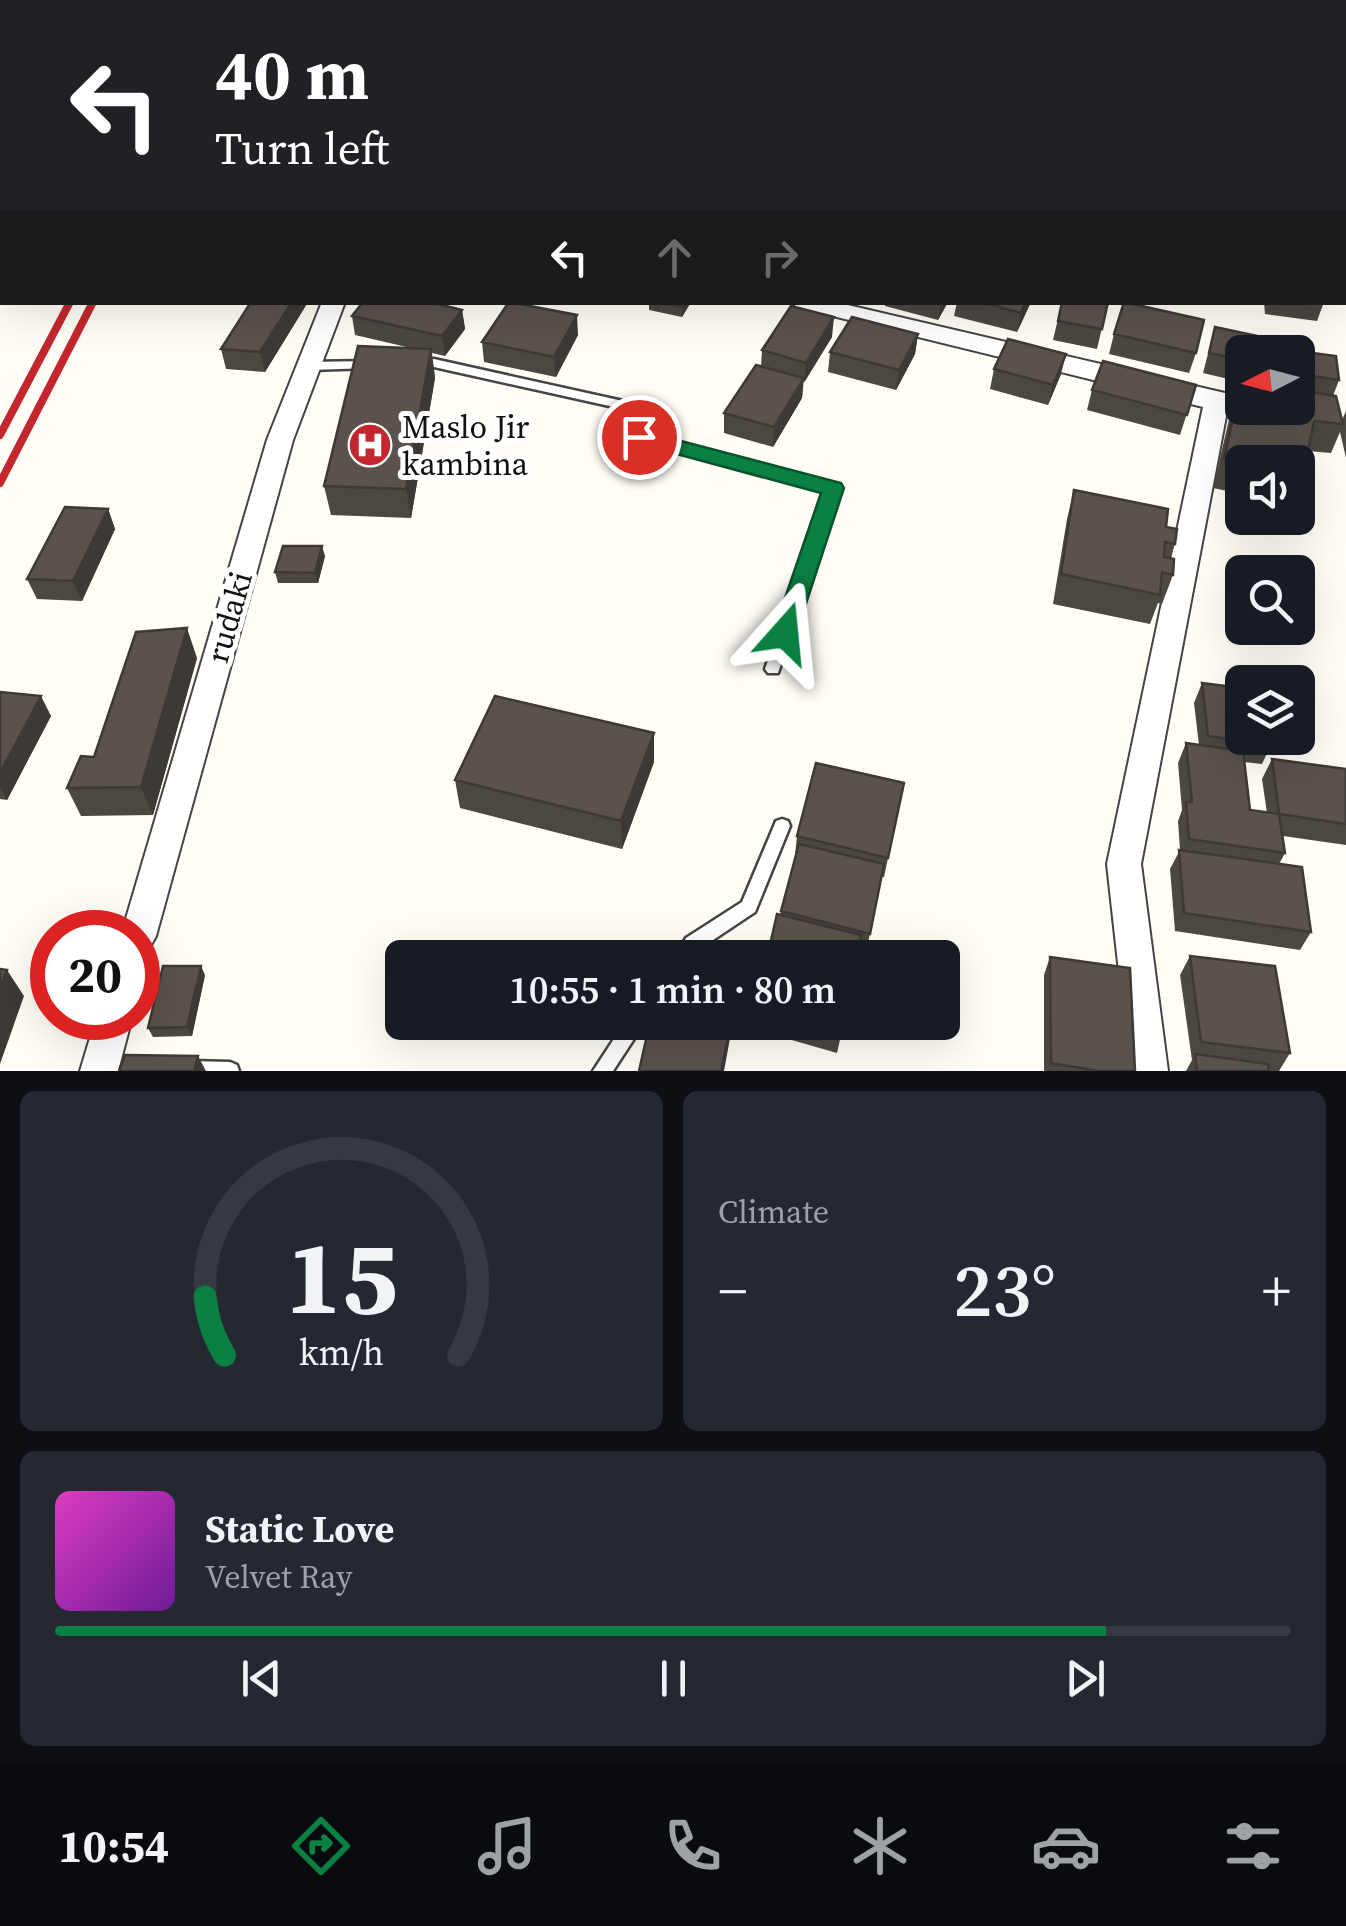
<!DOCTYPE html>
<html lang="en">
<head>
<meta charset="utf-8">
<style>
  body { margin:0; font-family:"Source Serif 4",serif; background:#242831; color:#f1f3f6; height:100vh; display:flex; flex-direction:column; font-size:38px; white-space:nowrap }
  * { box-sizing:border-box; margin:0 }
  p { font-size:32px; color:#9ea1a6 }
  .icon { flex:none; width:55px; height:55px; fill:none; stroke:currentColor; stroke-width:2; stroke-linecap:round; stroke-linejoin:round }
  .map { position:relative; height:1071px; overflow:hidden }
  .panel { display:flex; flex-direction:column; gap:20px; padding:20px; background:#0d0f14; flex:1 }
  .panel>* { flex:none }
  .top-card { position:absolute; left:0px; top:0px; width:1348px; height:305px; box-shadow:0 10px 40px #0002; background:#202124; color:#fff; overflow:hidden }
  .needle { width:65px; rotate:264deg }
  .fabs { position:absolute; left:1225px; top:335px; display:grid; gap:20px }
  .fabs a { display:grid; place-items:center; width:90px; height:90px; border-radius:15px; background:#171b24; box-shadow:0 10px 40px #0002; font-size:50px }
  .speed { position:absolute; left:30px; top:910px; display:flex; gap:20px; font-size:50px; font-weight:700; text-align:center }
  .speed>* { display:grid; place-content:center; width:130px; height:130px; border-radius:50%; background:#171b24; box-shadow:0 10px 40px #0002; line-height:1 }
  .speed .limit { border:15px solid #d22; background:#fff; color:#111 }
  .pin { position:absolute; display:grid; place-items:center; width:85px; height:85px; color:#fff; margin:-42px; border:5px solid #fff; border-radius:50%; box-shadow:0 2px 10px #0007 }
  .me { position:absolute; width:110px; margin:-55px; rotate:18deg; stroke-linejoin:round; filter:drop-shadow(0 0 8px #0008) }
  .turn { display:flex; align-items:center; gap:35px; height:210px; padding:0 50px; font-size:45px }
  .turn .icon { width:130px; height:130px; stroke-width:2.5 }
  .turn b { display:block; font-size:70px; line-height:85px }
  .lanes { display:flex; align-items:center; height:95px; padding:0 50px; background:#0003; justify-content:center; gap:50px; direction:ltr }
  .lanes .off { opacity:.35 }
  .big { font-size:75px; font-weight:600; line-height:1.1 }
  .panel .widget { flex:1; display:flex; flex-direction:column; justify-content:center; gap:15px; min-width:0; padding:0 35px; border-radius:15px; background:#242831 }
  .panel .dial { align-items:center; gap:0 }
  .dial svg { height:260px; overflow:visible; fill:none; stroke:#363941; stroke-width:7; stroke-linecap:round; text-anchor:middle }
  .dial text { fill:#f1f3f6; stroke:none }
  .song { display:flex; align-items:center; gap:30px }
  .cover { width:120px; height:120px; border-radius:15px; background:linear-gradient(135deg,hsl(310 70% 55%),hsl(280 70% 35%)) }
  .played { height:10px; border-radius:5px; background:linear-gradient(90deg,#0b8043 85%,#363941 85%) }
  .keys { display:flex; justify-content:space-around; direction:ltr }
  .heat { display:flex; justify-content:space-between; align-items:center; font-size:55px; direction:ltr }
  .panel .tiles { flex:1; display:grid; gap:20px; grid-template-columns:1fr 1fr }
  .widget:last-child { grid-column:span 2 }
  .trip { position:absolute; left:385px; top:940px; width:575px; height:100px; border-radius:15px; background:#171b24; box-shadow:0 10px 40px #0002; font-weight:600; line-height:100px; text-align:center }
  .dock { display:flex; height:160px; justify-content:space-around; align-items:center; background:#090b0e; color:#9ea1a6 }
  .dock .icon { width:70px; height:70px }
  .dock .current { color:#0b8043 }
  .dock b { font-size:45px; color:#f1f3f6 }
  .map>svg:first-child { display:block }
</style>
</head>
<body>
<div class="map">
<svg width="1346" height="1071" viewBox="0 0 1346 1071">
  <rect width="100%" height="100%" fill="#fffdf5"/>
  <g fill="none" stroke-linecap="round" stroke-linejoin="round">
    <g stroke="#444" stroke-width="5">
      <path id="service" d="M 1345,165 L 1346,165 L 1345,172 Z
        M 1345,183 L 1346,183 L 1346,190 L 1345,190 Z
        M 434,359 L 632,403 L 644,434 L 838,486 L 840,489 L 778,673 L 768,673 L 765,669 L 825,492 L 634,440 L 623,409 L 434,367 L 414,368 L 408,364 L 414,360 Z
        M 368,361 L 374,365 L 372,368 L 309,370 L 303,366 L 309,362 Z
        M 782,819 L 788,821 L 790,826 L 755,912 L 698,950 L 693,958 L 674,958 L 686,938 L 742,902 L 774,826 L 776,821 Z
        M 625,1022 L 645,1022 L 613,1071 L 593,1071 Z
        M 191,1061 L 230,1062 L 237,1065 L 239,1071 L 182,1071 L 184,1064 Z"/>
    </g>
    <g stroke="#444" stroke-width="4">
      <path id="minor" d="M 322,302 L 345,302 L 293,440 L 156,936 L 150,947 L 138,952 L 138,932 L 122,932 L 267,440 Z
        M 793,302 L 835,302 L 1242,397 L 1242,408 L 1253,408 L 1242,413 L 1227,411 L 1141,864 L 1168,1071 L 1130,1071 L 1107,864 L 1203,407 L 796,307 Z
        M 96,1018 L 132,1018 L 118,1071 L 80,1071 Z"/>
    </g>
    <path stroke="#333" stroke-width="5" stroke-dasharray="8 4" stroke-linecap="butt" d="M 567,0 L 575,2
      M 603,2 L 611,0"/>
    <use href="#service" fill="#fff" fill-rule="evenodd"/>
    <use href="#minor" fill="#fff" fill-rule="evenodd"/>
    <path stroke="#c4262e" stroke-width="8" d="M 0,435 L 70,302
      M 0,483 L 93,302"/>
  </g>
  <path fill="#4d4742" d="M 756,0 L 901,0 L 901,2 L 753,2 Z
    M 1035,0 L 1124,0 L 1123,2 L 1051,2 Z
    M 251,302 L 308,302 L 265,372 L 226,369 L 221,349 Z
    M 649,302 L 691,302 L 682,317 L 649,310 Z
    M 885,302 L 948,302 L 938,320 L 885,306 Z
    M 957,302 L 1031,302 L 1017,332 L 954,316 Z
    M 1062,302 L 1108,302 L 1097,349 L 1053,340 Z
    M 1264,302 L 1324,302 L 1317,321 L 1265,314 Z
    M 462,310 L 465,329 L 445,356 L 432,353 L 435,378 L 411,518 L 331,515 L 324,486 L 411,348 L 355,335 L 352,316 Z
    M 1215,327 L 1262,337 L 1260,352 L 1242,352 L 1242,408 L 1298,408 L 1298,352 L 1281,352 L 1282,349 L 1336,356 L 1339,380 L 1333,396 L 1336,396 L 1342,420 L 1346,411 L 1346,458 L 1340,432 L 1331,453 L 1308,451 L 1303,475 L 1298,487 L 1298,462 L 1242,462 L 1242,494 L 1213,488 L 1231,411 L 1241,382 L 1203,373 Z
    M 918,334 L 915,354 L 896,390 L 828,372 L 830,352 Z
    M 1114,334 L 1196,353 L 1189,373 L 1109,354 Z
    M 578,335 L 556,377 L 484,362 L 482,342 Z
    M 832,337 L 803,382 L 802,398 L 773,447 L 724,433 L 724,413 L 761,366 L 762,350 Z
    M 994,369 L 1061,374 L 1048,405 L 990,389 Z
    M 1196,385 L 1180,435 L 1087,410 L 1092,390 Z
    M 1074,490 L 1166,527 L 1175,544 L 1170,559 L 1173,575 L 1162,604 L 1158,603 L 1150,624 L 1053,604 L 1067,519 Z
    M 108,509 L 115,529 L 82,601 L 37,599 L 27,579 Z
    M 325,556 L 318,583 L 278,583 L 275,572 Z
    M 197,658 L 153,815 L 81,816 L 67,788 L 94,757 Z
    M 1202,683 L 1271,745 L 1262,764 L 1244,762 L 1250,810 L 1267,813 L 1262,779 L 1272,759 L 1346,769 L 1346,845 L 1283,836 L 1285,853 L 1279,864 L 1311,932 L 1300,950 L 1175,931 L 1170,869 L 1180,850 L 1178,821 L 1182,810 L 1178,763 L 1186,743 L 1199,745 L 1194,703 Z
    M 0,692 L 51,716 L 7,800 L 0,799 Z
    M 654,762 L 622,849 L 460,808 L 455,780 Z
    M 904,783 L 884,877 L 882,877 L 866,952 L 858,950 L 780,915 L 795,855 L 797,836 Z
    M 1190,956 L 1290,1053 L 1279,1071 L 1186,1071 L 1192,1060 L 1180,975 Z
    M 1050,957 L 1135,1071 L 1044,1071 L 1044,975 Z
    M 205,975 L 192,1036 L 153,1037 L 148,1028 Z
    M 754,1022 L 844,1022 L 837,1053 L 753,1029 Z"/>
  <path fill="#3f3936" d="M 884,0 L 901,0 L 901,2 L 884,2 Z
    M 292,302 L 308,302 L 265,372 L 260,352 Z
    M 685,302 L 691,302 L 682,317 L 682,307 Z
    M 941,302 L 948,302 L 938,320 Z
    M 1026,302 L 1031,302 L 1017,332 L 1021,313 Z
    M 462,310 L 465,329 L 445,356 L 442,336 Z
    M 577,315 L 578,335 L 556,377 L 554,357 Z
    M 834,317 L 832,337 L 804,383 L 806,363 Z
    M 918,334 L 915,354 L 896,390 L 899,370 Z
    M 431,349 L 435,378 L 411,518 L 406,489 Z
    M 1066,354 L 1061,374 L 1048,405 L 1053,385 Z
    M 804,378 L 802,398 L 773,447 L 774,427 Z
    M 108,509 L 115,529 L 82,601 L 73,581 Z
    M 322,546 L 325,556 L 318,583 L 315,573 Z
    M 187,628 L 197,658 L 153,815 L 141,787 Z
    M 41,696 L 51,716 L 7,800 L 0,787 L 0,773 Z
    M 654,733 L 654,762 L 622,849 L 621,821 Z
    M 201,966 L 205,975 L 192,1036 L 187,1027 Z
    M 7,970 L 24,996 L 0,1064 L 0,988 Z
    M 731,1022 L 733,1022 L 724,1071 L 721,1071 Z
    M 198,1056 L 206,1071 L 194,1071 Z"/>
  <path fill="#5a524d" stroke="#3f3936" stroke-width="2.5" d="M 756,0 L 843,0 L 840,2 L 753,2 Z
    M 251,302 L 292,302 L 260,352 L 221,349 Z
    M 363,302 L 430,302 L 462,310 L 442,336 L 352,316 Z
    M 509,302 L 577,315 L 554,357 L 482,342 Z
    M 662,302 L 685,302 L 682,307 Z
    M 981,302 L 1026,302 L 1021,313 Z
    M 1062,302 L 1108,302 L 1102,329 L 1058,321 Z
    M 1124,302 L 1204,320 L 1196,353 L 1114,334 Z
    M 791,306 L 834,317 L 806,363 L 762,350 Z
    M 852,317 L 918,334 L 899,370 L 830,352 Z
    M 1215,327 L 1262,337 L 1260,352 L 1242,352 L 1242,360 L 1209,353 Z
    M 1008,339 L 1066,354 L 1053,385 L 994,369 Z
    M 358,346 L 431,349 L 406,489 L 324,486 Z
    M 1282,349 L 1336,356 L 1339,380 L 1298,374 L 1298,352 L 1283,352 Z
    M 1103,361 L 1196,385 L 1187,415 L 1092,390 Z
    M 756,365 L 804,378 L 774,427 L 724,413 Z
    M 1241,382 L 1242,408 L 1298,408 L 1298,390 L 1336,396 L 1343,424 L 1314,421 L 1303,475 L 1298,474 L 1298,462 L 1242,463 L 1224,459 Z
    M 1074,490 L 1168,509 L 1166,527 L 1177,529 L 1175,544 L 1165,542 L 1164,557 L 1174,559 L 1173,575 L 1162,572 L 1160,595 L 1061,574 Z
    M 65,507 L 108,509 L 73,581 L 27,579 Z
    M 283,546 L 322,546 L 315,573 L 275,572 Z
    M 187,628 L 141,787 L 67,788 L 81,756 L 94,757 L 136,632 Z
    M 1202,683 L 1242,688 L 1242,738 L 1270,738 L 1271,745 L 1208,736 Z
    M 0,692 L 41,696 L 0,773 Z
    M 495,696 L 654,733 L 621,821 L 455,780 Z
    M 1186,743 L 1243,751 L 1250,810 L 1279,814 L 1285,853 L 1189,839 L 1186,802 L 1192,802 Z
    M 1272,759 L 1346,769 L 1346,824 L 1279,814 Z
    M 816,763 L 904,783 L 888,858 L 797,836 Z
    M 799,844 L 884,864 L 870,934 L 781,911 Z
    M 1179,850 L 1302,867 L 1311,932 L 1184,913 Z
    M 777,914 L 861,935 L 856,958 L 767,958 Z
    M 1190,956 L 1275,966 L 1290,1053 L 1201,1042 Z
    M 1050,957 L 1130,968 L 1135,1071 L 1098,1071 L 1051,1063 Z
    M 163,966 L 201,966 L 187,1027 L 148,1028 Z
    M 0,969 L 7,970 L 0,988 Z
    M 650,1022 L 731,1022 L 721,1071 L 639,1071 Z
    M 797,1022 L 843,1022 L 840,1035 Z
    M 1195,1054 L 1268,1064 L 1269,1071 L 1197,1071 Z
    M 125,1055 L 198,1056 L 194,1071 L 119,1071 Z"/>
  <path fill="#0b8043" stroke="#07532c" stroke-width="2.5" d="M 639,430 L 841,483 L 844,488 L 794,640 L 776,640 L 773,633 L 821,493 L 632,442 L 628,437 L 632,432 Z"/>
  <defs>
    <g id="hospital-disc" transform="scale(2.25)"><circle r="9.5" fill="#c4262e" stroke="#fff"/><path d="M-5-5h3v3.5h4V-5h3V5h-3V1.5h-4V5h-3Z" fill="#fff"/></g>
  </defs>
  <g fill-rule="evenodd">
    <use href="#hospital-disc" x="370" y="445"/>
  </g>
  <g text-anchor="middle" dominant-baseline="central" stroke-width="10" stroke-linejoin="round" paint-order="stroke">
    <g font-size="32" fill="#111" stroke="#fff" text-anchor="start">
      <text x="402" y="427">Maslo Jir<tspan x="402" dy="37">kambina</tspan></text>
    </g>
    <g font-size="32" fill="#111" stroke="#fff">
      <text transform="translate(229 617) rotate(-74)">rudaki</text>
    </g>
  </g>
</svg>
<div class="fabs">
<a><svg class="needle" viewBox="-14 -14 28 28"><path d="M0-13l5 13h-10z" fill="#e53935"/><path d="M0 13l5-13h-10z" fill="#9ea1a6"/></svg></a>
<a><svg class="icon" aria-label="sound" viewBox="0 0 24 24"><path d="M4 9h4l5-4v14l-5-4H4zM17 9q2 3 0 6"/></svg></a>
<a><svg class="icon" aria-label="search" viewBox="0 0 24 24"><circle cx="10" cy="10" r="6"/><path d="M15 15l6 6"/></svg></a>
<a><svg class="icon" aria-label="layers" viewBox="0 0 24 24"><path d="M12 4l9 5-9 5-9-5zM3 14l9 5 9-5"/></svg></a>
</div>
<div class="speed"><div class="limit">20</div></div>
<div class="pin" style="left:639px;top:437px;background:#d93025"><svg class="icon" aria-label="arrive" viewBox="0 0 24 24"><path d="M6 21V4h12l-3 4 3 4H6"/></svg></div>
<svg class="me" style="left:785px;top:633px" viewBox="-20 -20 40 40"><path d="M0-17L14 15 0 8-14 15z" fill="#0b8043" stroke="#fff" stroke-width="4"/></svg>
<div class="trip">10:55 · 1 min · 80 m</div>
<div class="top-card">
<div class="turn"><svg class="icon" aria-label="left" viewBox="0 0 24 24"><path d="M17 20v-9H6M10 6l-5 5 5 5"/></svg><div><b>40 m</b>Turn left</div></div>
<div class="lanes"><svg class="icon" aria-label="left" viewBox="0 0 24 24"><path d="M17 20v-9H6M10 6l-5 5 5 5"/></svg><svg class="icon off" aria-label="ahead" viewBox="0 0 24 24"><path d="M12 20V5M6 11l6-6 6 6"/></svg><svg class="icon off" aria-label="right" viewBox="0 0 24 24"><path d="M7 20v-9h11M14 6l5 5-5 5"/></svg></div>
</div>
</div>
<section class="panel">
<div class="tiles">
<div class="widget dial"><svg viewBox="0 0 100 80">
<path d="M14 69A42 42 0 1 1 86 69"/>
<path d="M14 69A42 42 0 0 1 8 51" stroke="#0b8043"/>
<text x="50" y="56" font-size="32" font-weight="700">15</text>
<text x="50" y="72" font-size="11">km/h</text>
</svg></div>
<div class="widget"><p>Climate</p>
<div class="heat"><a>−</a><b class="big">23°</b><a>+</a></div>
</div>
<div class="widget">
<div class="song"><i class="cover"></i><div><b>Static Love</b><p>Velvet Ray</p></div></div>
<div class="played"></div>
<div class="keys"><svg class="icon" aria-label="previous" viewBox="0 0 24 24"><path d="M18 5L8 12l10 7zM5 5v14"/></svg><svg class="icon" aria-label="pause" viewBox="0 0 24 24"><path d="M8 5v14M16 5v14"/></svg><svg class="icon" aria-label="next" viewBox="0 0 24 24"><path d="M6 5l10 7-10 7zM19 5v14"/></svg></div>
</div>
</div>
</section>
<nav class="dock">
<b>10:54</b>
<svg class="icon current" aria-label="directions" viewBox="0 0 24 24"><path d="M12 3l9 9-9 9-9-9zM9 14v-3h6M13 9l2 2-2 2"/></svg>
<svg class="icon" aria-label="music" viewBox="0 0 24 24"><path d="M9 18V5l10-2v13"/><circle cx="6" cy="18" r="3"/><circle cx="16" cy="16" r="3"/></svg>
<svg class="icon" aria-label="phone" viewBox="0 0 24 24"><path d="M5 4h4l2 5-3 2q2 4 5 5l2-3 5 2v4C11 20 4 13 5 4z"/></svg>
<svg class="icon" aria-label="climate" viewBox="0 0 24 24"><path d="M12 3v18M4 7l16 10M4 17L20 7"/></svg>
<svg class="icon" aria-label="car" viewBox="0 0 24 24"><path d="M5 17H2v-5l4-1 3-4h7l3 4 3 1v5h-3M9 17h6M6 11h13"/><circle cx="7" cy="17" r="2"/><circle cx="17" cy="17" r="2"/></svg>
<svg class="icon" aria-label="filters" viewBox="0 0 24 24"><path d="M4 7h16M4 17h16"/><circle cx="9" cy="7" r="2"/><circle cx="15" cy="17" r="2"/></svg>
</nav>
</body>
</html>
